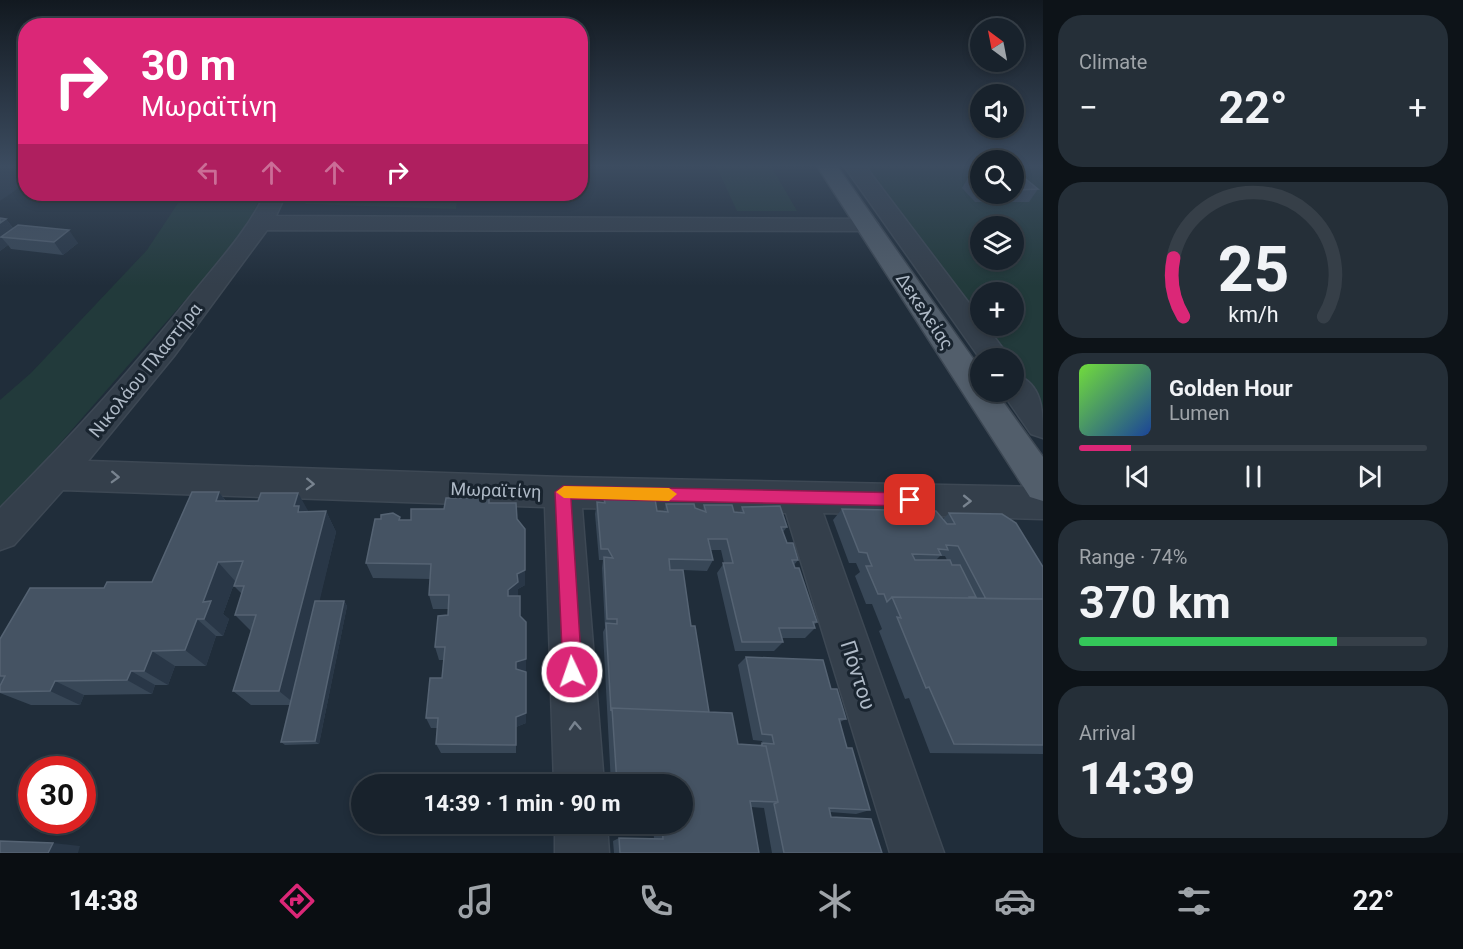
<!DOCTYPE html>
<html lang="en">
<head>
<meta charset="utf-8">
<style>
  body { margin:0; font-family:Roboto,sans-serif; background:#252f38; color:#f1f3f6; height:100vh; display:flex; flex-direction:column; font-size:22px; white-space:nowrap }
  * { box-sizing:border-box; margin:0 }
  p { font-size:20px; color:#9fa4a9 }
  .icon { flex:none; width:33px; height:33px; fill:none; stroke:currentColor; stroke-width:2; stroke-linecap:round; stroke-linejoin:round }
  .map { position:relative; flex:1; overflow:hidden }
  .sheet { display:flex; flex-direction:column; gap:15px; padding:15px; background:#0d1318; width:420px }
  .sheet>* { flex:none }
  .banner { position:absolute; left:18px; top:18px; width:570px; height:183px; border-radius:24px; box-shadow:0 3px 9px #0003,0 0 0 2px #363f48; background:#db2777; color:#fff; overflow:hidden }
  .needle { width:39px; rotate:328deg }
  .fabs { position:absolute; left:970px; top:18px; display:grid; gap:12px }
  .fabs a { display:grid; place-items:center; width:54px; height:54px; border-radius:50%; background:#18222c; box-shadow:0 3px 9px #0003,0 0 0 2px #363f48; font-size:30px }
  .speed { position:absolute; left:18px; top:756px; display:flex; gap:12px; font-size:30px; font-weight:700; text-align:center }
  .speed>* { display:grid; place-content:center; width:78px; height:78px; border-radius:50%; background:#18222c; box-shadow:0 3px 9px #0003,0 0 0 2px #363f48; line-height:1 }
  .speed .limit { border:9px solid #d22; background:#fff; color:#111 }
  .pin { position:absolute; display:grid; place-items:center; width:51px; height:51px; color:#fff; margin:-26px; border-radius:12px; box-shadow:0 3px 9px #0006 }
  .me { position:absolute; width:66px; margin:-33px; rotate:357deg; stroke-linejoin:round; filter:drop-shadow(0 0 4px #0008) }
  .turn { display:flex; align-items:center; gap:21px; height:126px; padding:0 24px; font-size:27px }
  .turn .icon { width:78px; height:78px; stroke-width:2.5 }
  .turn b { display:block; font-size:42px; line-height:51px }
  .lanes { display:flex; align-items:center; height:57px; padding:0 24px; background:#0003; justify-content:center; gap:30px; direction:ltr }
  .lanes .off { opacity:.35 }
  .big { font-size:45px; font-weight:700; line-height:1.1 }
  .sheet .card { flex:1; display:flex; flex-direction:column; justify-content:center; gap:9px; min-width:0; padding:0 21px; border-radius:24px; background:#252f38 }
  .sheet .dial { align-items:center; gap:0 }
  .dial svg { height:156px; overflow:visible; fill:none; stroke:#363f48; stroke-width:7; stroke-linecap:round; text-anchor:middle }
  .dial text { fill:#f1f3f6; stroke:none }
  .song { display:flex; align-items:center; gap:18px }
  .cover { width:72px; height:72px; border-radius:9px; background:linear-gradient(135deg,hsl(100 70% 55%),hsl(220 70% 35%)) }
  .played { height:6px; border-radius:3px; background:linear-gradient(90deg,#db2777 15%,#363f48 15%) }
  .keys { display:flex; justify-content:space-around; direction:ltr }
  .heat { display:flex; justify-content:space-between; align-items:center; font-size:33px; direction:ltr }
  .charge { height:9px; border-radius:4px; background:linear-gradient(90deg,#34c759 74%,#363f48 0) }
  .trip { position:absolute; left:351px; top:774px; width:342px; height:60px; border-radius:30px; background:#18222c; box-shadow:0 3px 9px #0003,0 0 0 2px #363f48; font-weight:700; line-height:60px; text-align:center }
  .tab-bar { display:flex; height:96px; justify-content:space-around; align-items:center; background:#0a0e12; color:#9fa4a9 }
  .tab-bar .icon { width:42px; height:42px }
  .tab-bar .current { color:#db2777 }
  .tab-bar b { font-size:27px; color:#f1f3f6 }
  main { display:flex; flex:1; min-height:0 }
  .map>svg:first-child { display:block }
</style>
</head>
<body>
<main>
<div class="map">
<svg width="1043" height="853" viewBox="0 0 1043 853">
  <rect width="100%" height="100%" fill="#202d3a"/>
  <path fill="#223a3b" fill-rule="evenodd" d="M 716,166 L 771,166 L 797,211 L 737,211 Z
    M 859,166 L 981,166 L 981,194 L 1014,194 L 1014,166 L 1043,166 L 1043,413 L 1014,374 L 1014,358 L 1002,358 ZM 981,226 L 1014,226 L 1014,260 L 981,260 ZM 981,292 L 1014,292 L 1014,326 L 981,326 Z
    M 184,194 L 262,194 L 243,234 L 0,512 L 0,400 L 31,373 L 147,250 Z
    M 308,194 L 458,194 L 456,209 L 305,204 Z"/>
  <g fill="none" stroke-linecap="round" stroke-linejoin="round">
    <g stroke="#3d4854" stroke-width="3">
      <path id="street" d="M 844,166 L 865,166 L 981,319 L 981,326 L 986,326 L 1010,358 L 981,360 Z
        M 265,194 L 286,194 L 276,216 L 874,219 L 878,224 L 874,229 L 866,231 L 267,230 L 174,356 L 88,461 L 563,477 L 1043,487 L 1043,519 L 823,513 L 944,853 L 890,853 L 786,513 L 582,508 L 604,784 L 554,784 L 545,507 L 63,490 L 14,545 L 0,550 L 0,508 C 68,440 133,369 193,293 C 219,261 247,231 265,194 Z
        M 1014,374 C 1043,383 1043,411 1043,438 L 1031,434 L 1002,392 L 1014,392 Z
        M 555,824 L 607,824 L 609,853 L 555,853 Z"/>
    </g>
    <g stroke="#3d4854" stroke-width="3">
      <path id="primary" d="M 817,166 L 837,166 L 981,370 L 981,392 L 996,392 L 1043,457 L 1043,501 L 1030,497 Z"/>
    </g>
    <use href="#street" fill="#343f4b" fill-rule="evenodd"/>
    <use href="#primary" fill="#525e6b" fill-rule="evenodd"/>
  </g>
  <path fill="#384757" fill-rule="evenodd" d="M 969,176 L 981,176 L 981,194 L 1014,194 L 1014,176 L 1038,189 L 1029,202 L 975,202 L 962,188 Z
    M 0,218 L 6,219 L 13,228 L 78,243 L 63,255 L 11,249 L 8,245 L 0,251 Z
    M 219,492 L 226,501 L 308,512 L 326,511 L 336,532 L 319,601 L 344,601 L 347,606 L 319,744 L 285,745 L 281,742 L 290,705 L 251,705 L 233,691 L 251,631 L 235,615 L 242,594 L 234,586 L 236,580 L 235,581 L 223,614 L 229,619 L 223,636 L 216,636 L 206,666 L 175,666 L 168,685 L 155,685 L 152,694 L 84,695 L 80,705 L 31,705 L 0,693 L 0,639 L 104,588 L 152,582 Z
    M 489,498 L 489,503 L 517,519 L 525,585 L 518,589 L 518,596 L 526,671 L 525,672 L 526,723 L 516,727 L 516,753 L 441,753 L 436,744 L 438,728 L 431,728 L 426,718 L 442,678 L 444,660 L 439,660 L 435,647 L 448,615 L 448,609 L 433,609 L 429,595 L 430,579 L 373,578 L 366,563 L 401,520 L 411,520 L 444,509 Z
    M 604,498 L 657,511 L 663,512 L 666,504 L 695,508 L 702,510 L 704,505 L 734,512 L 739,513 L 742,507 L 787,527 L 783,532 L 787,543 L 798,560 L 794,565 L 817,622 L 814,625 L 815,628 L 805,638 L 782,638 L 783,642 L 774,651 L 735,651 L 717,573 L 724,563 L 721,550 L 711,550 L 713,560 L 707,571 L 683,570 L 691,626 L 709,712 L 738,744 L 759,745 L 763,744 L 762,741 L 753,740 L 738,665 L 746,657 L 831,689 L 846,719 L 840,722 L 847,748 L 870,810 L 856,814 L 830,812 L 831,817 L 882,853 L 772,853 L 764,808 L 751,807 L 759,853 L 614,853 L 613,841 L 619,838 L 654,839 L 653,824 L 682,824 L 682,784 L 611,784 L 603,632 L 605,628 L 602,568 L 603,560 L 599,560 L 595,514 L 597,502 L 603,503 Z
    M 842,509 L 943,519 L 949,513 L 1043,567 L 1043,754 L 930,753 L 909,698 L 905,699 L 879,631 L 882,629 L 872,604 L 866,604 L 855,576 L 860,572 L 856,563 L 849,563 L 833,520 ZM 940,556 L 945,556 L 947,560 L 936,560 Z"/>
  <path fill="#293747" d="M 3,166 L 26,166 L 26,183 L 0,201 L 0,169 Z
    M 6,219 L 19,237 L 1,237 L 8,245 L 0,251 L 0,223 Z
    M 69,230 L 78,243 L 63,255 L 54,242 Z
    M 219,492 L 234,513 L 216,501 Z
    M 298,493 L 310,514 L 306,527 L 294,506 Z
    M 326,511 L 336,532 L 295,704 L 279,691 Z
    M 218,562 L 235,581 L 223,614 L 229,619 L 223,636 L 204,619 L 203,602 Z
    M 525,570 L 525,585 L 518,589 L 518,596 L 509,604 L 508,590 L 517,574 Z
    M 344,601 L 347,606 L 319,744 L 315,741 Z
    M 197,619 L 216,636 L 206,666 L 185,650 Z
    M 152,651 L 175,666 L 168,685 L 144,671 Z
    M 526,659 L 526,671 L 516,674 L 516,662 Z
    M 131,671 L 155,685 L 152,694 L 127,680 Z
    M 55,681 L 84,695 L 80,705 L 50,691 Z
    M 526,713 L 526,723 L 516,727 L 516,753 L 516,717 Z
    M 53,843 L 80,846 L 78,853 L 48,853 Z"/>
  <path fill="#455363" stroke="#556373" stroke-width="1.5" d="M 969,176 L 981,176 L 981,188 Z
    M 1014,176 L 1022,176 L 1038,189 L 1014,190 Z
    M 0,218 L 6,219 L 0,223 Z
    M 18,225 L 69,230 L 54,242 L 1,237 Z
    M 192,492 L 219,492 L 216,501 L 258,501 L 261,493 L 298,493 L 294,506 L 299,506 L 298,512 L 326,511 L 279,691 L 233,691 L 256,615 L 235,615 L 244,586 L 234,586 L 243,561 L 218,562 L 203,602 L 211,601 L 204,619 L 197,619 L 185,650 L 152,651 L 144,671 L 131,671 L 127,680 L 55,681 L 50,691 L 0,692 L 0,686 L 5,676 L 0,676 L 0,639 L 30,588 L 104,588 L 107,582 L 152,582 Z
    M 446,498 L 489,498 L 489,503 L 516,503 L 517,519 L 525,529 L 525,570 L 517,574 L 518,582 L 508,590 L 508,596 L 520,596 L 520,616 L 526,622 L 526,659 L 516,662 L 516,669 L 526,672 L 526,713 L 516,717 L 516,745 L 436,744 L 438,718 L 426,718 L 430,678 L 442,678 L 445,647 L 435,647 L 438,616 L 448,615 L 449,595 L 429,595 L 431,564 L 366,563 L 375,519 L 381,519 L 381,515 L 393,513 L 400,517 L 399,520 L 411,520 L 411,509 L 444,509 Z
    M 604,498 L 655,499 L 657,511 L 668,512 L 666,504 L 694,504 L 695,508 L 706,512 L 704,505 L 732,505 L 734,512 L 744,513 L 742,507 L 780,506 L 787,527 L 781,527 L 787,543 L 793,543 L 798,560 L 792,560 L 795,568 L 799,568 L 817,622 L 813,622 L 815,628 L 779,628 L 783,642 L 742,642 L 723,563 L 733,563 L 727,539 L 708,539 L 713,560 L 669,559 L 670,570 L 683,570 L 691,626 L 695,626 L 709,712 L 612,708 L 611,711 L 606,623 L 617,624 L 617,619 L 607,619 L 604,557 L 613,558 L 608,549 L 601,549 L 597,502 L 605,503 Z
    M 842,509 L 936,511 L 947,524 L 955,524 L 949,513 L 1002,514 L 1016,523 L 1043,567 L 1043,599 L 986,599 L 958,546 L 946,545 L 948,550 L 938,549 L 941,555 L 912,554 L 915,560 L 950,560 L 952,565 L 960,565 L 976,597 L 969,597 L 969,598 L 892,597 L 887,602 L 884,594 L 878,594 L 866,566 L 872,566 L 869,559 L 867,553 L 859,552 Z
    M 892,597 L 1043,599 L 1043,745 L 954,744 L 929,687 L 926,688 L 897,617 L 901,618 Z
    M 315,601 L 344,601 L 315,741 L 281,742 Z
    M 746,657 L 823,660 L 831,689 L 837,689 L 846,719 L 839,719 L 847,748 L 852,748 L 870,810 L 829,808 L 831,817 L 871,819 L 882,853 L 784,853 L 774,804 L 778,802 L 766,746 L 762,746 L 762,743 L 774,744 L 772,735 L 762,734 Z
    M 612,708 L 732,713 L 738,744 L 766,746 L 778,802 L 750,801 L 759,853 L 620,853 L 619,838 L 663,839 L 662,824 L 682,824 L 682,784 L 617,784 Z
    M 0,841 L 53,843 L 48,853 L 0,853 Z"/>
  <defs><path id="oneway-chevron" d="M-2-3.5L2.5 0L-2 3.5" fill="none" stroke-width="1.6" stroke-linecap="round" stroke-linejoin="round" transform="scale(1.5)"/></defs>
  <g stroke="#78838f">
    <use href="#oneway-chevron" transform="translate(115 477) rotate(2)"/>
    <use href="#oneway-chevron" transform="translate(310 484) rotate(2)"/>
    <use href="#oneway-chevron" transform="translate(967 501) rotate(1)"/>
    <use href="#oneway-chevron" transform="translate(575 726) rotate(-93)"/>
  </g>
  <linearGradient id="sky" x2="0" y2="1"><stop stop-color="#121920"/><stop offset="0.58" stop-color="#3c4c60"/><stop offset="1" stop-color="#3c4c60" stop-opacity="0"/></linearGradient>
  <rect width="1043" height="286" fill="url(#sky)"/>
  <path fill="#db2777" stroke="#8e194d" stroke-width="1.5" d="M 563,486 L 910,493 L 917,500 L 910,506 L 571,499 L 582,672 L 579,679 L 572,681 L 566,679 L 563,672 L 555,492 Z"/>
  <path fill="#f59e0b" d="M 564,486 L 669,488 L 677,494 L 669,501 L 564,498 L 556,492 Z"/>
  <g text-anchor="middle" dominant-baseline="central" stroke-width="6" stroke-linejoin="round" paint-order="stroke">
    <g font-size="18" fill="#afbac7" stroke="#19242f">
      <text transform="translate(925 311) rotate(56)">Δεκελείας</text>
      <text transform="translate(145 370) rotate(-51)">Νικολάου Πλαστήρα</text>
      <text transform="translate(496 490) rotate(2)">Μωραϊτίνη</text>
    </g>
    <g font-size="21" fill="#afbac7" stroke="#19242f">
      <text transform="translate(858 675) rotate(72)">Πόντου</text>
    </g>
  </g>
</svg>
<div class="fabs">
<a><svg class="needle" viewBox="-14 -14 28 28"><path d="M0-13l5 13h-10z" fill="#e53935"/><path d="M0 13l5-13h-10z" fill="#9fa4a9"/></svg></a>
<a><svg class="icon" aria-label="sound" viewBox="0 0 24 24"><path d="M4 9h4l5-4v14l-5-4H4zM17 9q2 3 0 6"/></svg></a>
<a><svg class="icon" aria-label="search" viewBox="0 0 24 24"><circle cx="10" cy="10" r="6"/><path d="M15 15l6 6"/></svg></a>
<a><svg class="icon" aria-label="layers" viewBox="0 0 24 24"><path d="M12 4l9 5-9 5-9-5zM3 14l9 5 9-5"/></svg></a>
<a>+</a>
<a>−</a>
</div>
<div class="speed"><div class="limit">30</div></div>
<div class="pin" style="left:910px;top:500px;background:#d93025"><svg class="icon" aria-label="arrive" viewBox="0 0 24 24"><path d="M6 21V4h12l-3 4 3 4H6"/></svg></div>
<svg class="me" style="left:572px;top:672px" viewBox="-20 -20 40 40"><circle r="17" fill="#db2777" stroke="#fff" stroke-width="3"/><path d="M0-11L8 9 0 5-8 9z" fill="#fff"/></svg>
<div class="trip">14:39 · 1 min · 90 m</div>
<div class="banner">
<div class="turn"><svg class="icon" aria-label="right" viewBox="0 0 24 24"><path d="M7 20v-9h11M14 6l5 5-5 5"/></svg><div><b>30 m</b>Μωραϊτίνη</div></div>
<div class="lanes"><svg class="icon off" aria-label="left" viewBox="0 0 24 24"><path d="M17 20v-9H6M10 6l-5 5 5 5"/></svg><svg class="icon off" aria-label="ahead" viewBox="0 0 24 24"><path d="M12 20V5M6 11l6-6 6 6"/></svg><svg class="icon off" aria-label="ahead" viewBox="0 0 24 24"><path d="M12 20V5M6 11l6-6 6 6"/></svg><svg class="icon" aria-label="right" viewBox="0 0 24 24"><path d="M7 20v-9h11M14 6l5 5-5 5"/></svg></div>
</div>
</div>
<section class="sheet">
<div class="card"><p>Climate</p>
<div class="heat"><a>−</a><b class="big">22°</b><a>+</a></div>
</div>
<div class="card dial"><svg viewBox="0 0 100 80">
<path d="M14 69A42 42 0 1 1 86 69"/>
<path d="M14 69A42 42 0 0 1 9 39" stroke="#db2777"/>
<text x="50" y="56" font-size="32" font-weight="700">25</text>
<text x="50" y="72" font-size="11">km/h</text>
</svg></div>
<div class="card">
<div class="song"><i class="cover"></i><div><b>Golden Hour</b><p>Lumen</p></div></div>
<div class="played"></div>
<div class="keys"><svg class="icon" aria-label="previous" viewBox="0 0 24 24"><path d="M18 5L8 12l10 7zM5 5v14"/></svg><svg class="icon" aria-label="pause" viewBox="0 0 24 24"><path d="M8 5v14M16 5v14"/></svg><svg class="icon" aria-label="next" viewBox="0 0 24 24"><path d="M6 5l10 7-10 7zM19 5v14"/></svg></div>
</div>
<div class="card"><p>Range · 74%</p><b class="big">370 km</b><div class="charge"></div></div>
<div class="card"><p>Arrival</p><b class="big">14:39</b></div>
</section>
</main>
<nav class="tab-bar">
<b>14:38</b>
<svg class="icon current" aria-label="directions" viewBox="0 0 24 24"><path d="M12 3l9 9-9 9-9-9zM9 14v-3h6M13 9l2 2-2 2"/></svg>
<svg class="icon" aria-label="music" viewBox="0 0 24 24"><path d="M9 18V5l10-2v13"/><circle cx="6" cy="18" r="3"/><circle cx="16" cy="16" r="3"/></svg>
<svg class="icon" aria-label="phone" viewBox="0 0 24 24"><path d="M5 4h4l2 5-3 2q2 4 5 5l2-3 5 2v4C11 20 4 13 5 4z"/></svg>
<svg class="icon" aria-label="climate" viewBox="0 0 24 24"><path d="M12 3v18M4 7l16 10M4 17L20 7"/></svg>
<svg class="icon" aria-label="car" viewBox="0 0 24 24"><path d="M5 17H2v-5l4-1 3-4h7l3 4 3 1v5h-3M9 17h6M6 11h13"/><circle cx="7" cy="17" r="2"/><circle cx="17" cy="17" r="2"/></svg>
<svg class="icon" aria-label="filters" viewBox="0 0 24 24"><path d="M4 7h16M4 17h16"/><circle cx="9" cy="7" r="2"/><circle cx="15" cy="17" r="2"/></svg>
<b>22°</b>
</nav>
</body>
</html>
